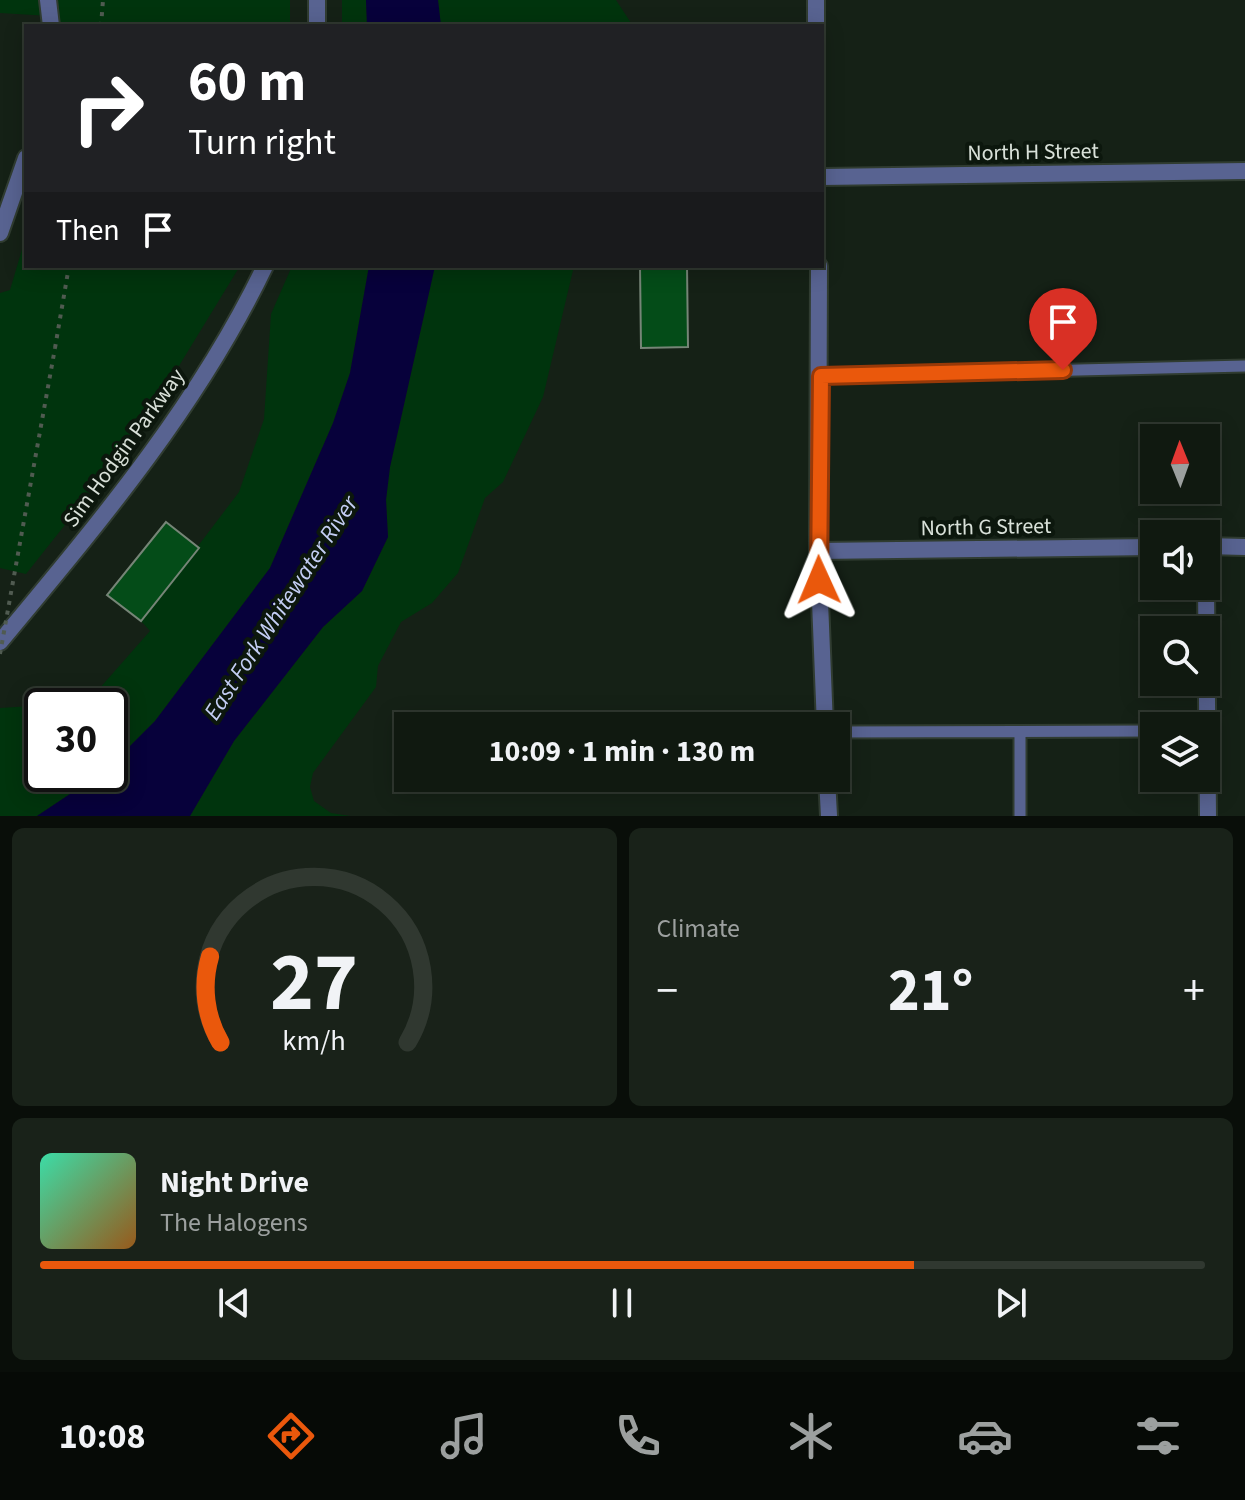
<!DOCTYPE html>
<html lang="en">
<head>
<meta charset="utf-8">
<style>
  body { margin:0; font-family:"Source Sans 3",sans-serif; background:#192219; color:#f1f3f6; height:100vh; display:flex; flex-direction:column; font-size:30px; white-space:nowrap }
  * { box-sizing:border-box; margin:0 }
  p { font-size:26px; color:#9ca09f }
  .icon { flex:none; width:44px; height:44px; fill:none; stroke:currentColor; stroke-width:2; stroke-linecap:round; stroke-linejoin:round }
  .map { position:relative; height:816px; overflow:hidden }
  .drawer { display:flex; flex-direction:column; gap:12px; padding:12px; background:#090e09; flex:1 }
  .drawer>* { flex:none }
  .guide { position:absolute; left:24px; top:24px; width:800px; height:244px; border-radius:0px; box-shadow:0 4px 20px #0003,0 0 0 2px #303830; background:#202124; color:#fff; overflow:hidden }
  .needle { width:52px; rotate:359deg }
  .controls { position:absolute; left:1140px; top:424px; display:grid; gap:16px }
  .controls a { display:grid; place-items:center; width:80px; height:80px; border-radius:0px; background:#101910; box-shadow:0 4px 20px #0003,0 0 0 2px #303830; font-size:40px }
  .speed { position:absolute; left:24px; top:688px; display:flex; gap:16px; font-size:40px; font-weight:700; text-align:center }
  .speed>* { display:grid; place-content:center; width:104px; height:104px; border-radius:50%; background:#101910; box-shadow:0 4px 20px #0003,0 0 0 2px #303830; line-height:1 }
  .speed .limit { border:4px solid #111; border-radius:12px; background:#fff; color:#111 }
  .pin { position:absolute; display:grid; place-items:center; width:68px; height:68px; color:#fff; margin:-82px -34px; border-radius:50% 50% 50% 0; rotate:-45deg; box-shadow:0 0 8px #0007 }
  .pin .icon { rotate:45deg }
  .me { position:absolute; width:88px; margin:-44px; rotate:359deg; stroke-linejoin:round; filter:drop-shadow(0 0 6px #0008) }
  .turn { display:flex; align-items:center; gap:28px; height:168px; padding:0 32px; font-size:36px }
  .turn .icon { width:104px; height:104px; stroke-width:2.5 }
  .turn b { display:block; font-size:56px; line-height:68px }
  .then { display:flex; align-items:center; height:76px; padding:0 32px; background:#0003; gap:16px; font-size:30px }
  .big { font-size:60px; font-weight:700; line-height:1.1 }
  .drawer .card { flex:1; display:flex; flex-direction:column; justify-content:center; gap:12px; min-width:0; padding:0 28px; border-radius:12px; background:#192219 }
  .drawer .dial { align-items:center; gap:0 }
  .dial svg { height:208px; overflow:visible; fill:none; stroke:#303830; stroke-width:7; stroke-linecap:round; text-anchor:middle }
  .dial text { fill:#f1f3f6; stroke:none }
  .song { display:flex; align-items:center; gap:24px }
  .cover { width:96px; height:96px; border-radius:12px; background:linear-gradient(135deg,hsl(160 70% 55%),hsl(30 70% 35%)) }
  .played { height:8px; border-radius:4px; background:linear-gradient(90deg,#ea580c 75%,#303830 75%) }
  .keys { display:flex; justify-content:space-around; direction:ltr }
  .heat { display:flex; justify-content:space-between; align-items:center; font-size:44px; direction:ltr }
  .drawer .tiles { flex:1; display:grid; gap:12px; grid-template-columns:1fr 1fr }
  .card:last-child { grid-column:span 2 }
  .trip { position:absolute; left:394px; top:712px; width:456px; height:80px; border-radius:0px; background:#101910; box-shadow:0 4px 20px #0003,0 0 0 2px #303830; font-weight:700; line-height:80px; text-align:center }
  .tab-bar { display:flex; height:128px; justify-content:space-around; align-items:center; background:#060a06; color:#9ca09f }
  .tab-bar .icon { width:56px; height:56px }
  .tab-bar .current { color:#ea580c }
  .tab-bar b { font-size:36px; color:#f1f3f6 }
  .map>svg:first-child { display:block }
</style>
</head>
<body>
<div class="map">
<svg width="1245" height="816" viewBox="0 0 1245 816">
  <rect width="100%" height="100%" fill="#152116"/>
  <path fill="#00340d" d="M 0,0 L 290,0 L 290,26 L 51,26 L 50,16 L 0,13 Z
    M 342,0 L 366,0 L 367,26 L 342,26 Z
    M 438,0 L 616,0 L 633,26 L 441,26 Z
    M 26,236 L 26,266 L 240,266 L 138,433 L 26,574 L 0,568 L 0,293 L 10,290 Z
    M 292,266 L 369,266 L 350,373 L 333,423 L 270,568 L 155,721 L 110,766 L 110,706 L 84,706 L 150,631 L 141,621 L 239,492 L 264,419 L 271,314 Z
    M 435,266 L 574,266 L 543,397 L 503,482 L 485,498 L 458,573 L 432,603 L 401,622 L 378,666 L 376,687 L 313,773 L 310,787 L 314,801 L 331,813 L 350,816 L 190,816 L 234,741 L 323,627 L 362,591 L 388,537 L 386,500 L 390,467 Z
    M 63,704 L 42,706 L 42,774 L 100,774 L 37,816 L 0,816 L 0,708 Z"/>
  <path fill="#07013b" d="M 366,0 L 438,0 L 441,26 L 367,26 Z
    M 369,266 L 435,266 L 390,467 L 386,500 L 388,537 L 362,591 L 323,627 L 234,741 L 190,816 L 37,816 L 100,774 L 110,774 L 110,766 L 155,721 L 270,568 L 333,423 L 350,373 Z"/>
  <path fill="#044c18" stroke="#768577" stroke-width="2" d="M 640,266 L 687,266 L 688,347 L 641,348 Z
    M 166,522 L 199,548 L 141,621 L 107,595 Z"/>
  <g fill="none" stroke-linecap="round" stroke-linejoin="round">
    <g stroke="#303c31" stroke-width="15">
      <path id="service" d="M 821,376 L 1245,366
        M 836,732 L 1154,731
        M 1020,732 L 1020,816"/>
    </g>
    <g stroke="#303c31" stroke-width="20">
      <path id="minor" d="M 48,0 L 51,26
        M 816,0 L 816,26
        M 822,177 L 1245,171
        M 0,233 L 26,158
        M 819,266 L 818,551 L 825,726
        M 1206,546 L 1245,547
        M 818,551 L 1154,547
        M 1206,586 L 1208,816
        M 827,778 L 829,816"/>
    </g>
    <g stroke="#303c31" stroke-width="20">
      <path id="tertiary" d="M 317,0 L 317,26
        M 0,642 C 98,524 198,406 265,266"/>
    </g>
    <path stroke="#505b51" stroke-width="4" stroke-dasharray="4 6" stroke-linecap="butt" d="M 101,26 L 103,0
      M 55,348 L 69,266"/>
    <use href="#service" stroke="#586391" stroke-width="11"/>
    <use href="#minor" stroke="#586391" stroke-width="16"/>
    <use href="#tertiary" stroke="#586391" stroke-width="16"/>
    <path stroke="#505b51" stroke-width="4" stroke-dasharray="4 6" stroke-linecap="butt" d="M 0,654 L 55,348"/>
  </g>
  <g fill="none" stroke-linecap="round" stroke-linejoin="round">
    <g stroke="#983908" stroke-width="20">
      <path id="route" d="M 819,580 L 821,376 L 1063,370"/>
    </g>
    <use href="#route" stroke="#ea580c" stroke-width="14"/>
  </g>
  <g text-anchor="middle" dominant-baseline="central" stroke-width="8" stroke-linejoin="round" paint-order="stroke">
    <g font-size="22" fill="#d9e1d9" stroke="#0c170d">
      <text transform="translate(1033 152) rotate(-1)">North H Street</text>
      <text transform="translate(124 448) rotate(-54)">Sim Hodgin Parkway</text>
      <text transform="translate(986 527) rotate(-1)">North G Street</text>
    </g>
    <g font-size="24" font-style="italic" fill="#c4cef4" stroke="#0c170d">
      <text transform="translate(281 608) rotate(-57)">East Fork Whitewater River</text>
    </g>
  </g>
</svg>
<div class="controls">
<a><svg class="needle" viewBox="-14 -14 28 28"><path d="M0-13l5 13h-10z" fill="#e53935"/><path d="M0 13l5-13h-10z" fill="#9ca09f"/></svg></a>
<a><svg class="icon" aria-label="sound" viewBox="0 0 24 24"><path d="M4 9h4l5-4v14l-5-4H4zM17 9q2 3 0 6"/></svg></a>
<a><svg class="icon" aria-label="search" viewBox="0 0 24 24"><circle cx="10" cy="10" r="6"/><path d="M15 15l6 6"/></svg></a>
<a><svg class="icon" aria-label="layers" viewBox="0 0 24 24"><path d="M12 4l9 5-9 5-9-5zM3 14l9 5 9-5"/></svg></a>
</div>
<div class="speed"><div class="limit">30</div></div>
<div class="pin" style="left:1063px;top:370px;background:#d93025"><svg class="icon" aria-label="arrive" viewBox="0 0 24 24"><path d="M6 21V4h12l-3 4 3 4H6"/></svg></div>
<svg class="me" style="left:819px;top:580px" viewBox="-20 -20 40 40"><path d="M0-17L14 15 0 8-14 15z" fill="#ea580c" stroke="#fff" stroke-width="4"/></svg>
<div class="trip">10:09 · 1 min · 130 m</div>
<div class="guide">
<div class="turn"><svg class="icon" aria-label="right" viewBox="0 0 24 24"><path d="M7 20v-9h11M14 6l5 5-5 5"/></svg><div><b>60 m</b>Turn right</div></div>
<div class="then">Then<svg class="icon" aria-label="arrive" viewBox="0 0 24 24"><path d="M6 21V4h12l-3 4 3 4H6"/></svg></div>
</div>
</div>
<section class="drawer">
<div class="tiles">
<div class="card dial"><svg viewBox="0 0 100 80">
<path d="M14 69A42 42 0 1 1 86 69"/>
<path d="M14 69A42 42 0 0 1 10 36" stroke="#ea580c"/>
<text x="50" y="56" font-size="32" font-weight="700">27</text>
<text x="50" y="72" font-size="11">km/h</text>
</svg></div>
<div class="card"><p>Climate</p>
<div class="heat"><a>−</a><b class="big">21°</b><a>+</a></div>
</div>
<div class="card">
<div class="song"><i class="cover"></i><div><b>Night Drive</b><p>The Halogens</p></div></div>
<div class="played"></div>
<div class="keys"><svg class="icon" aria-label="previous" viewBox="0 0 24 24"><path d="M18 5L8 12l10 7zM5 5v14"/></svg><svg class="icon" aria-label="pause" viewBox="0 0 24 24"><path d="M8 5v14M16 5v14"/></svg><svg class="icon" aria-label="next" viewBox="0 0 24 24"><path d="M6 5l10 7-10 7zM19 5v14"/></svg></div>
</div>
</div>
</section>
<nav class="tab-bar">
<b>10:08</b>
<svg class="icon current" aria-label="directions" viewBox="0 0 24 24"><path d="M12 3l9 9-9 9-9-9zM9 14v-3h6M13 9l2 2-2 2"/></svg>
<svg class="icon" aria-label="music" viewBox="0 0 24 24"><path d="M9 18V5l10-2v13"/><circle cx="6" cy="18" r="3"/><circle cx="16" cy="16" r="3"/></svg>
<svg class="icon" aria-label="phone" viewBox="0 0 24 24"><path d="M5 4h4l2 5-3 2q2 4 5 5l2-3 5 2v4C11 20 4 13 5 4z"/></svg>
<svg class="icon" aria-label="climate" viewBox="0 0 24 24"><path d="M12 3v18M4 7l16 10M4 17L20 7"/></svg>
<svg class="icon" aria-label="car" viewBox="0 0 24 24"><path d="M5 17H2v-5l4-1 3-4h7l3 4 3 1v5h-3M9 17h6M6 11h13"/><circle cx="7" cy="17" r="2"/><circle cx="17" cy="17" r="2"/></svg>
<svg class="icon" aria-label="filters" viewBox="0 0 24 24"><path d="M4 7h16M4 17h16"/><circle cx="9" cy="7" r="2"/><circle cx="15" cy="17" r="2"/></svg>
</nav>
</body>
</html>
